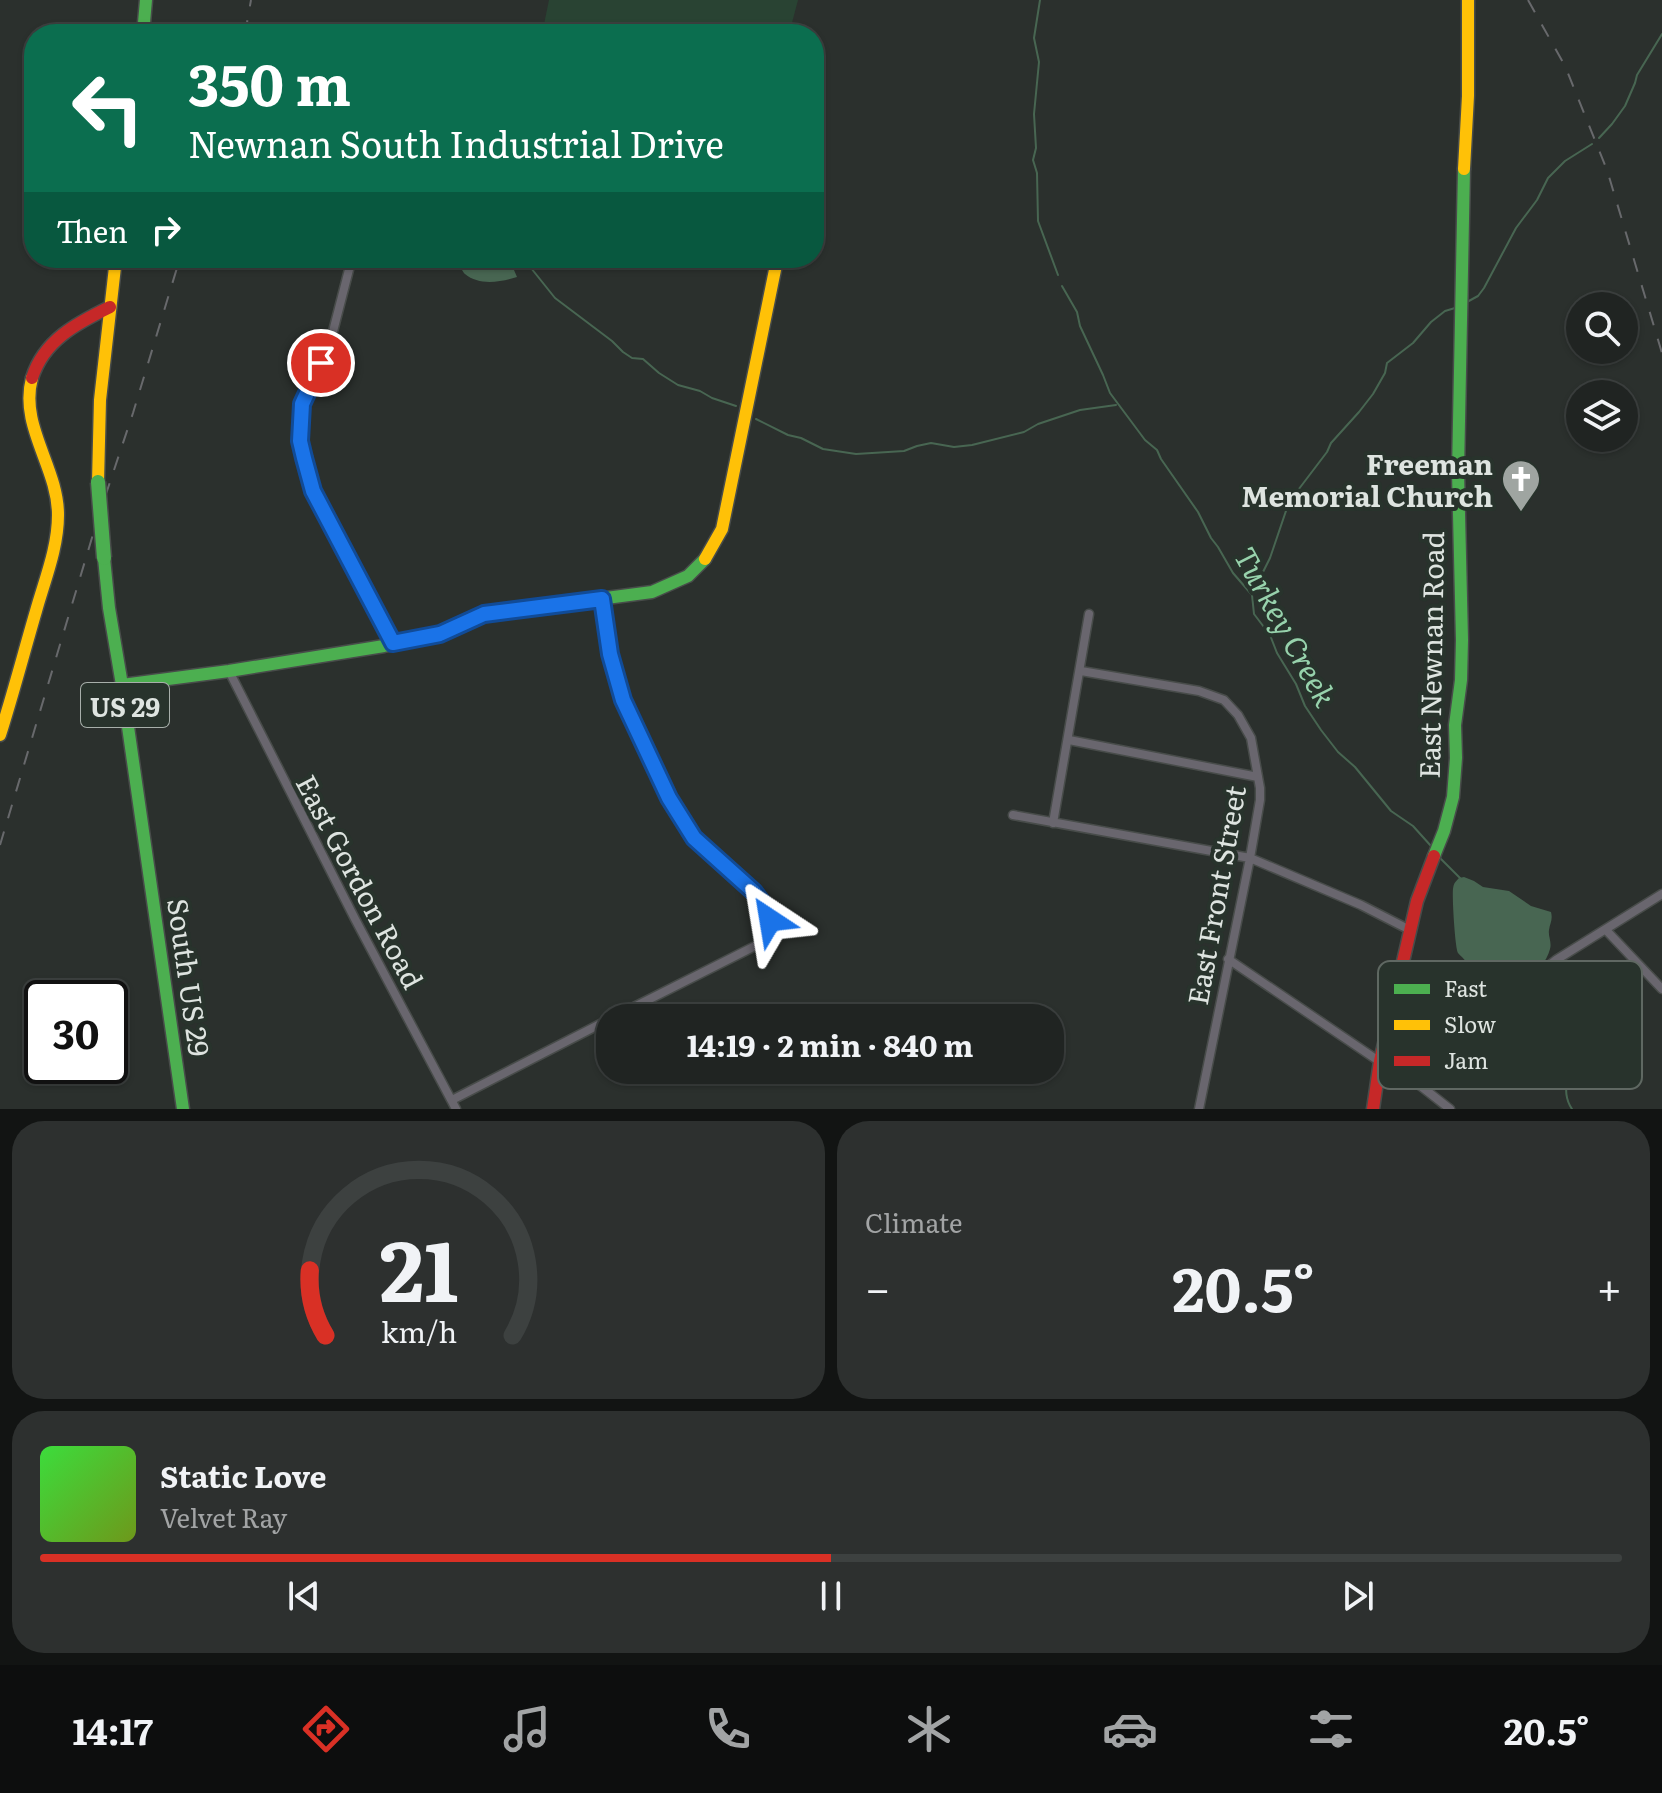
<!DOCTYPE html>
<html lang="en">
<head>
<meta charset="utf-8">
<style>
  body { margin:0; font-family:Literata,serif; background:#2d302f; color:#f1f3f6; height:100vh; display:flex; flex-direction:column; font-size:30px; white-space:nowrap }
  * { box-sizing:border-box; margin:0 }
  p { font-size:26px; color:#a2a4a5 }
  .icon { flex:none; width:44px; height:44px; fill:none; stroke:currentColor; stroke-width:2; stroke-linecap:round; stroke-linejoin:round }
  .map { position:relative; height:1109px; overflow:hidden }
  .details { display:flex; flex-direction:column; gap:12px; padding:12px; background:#121413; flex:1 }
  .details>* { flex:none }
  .top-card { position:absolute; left:24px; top:24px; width:800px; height:244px; border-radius:32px; box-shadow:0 2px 6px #0004,0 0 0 2px #3d4140; background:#0b6e4f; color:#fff; overflow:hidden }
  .buttons { position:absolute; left:1566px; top:292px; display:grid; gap:16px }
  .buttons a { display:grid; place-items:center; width:72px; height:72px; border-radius:50%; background:#202422; box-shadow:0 2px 6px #0004,0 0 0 2px #3d4140; font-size:40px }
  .speed { position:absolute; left:24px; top:980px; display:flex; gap:16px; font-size:40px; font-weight:700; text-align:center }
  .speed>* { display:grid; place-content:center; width:104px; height:104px; border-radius:50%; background:#202422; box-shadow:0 2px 6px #0004,0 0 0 2px #3d4140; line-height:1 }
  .speed .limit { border:4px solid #111; border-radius:12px; background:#fff; color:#111 }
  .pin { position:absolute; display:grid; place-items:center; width:68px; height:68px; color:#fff; margin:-34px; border:4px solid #fff; border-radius:50%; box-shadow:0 2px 8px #0007 }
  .me { position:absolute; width:88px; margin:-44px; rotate:327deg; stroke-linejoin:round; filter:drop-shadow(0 0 6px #0008) }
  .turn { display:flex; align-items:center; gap:28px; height:168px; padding:0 32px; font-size:36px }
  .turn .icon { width:104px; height:104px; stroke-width:2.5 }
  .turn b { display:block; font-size:56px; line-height:68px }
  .then { display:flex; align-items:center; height:76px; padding:0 32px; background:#0003; gap:16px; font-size:30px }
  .big { font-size:60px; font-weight:700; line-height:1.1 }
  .details .tile { flex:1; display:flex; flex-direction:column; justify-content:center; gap:12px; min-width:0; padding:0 28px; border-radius:32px; background:#2d302f }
  .details .dial { align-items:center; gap:0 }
  .dial svg { height:208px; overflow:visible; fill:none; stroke:#3d4140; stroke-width:7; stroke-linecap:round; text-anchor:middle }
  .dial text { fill:#f1f3f6; stroke:none }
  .song { display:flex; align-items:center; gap:24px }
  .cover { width:96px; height:96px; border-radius:12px; background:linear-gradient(135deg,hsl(120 70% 55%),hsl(80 70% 35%)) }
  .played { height:8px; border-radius:4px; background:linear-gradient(90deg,#d93025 50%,#3d4140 50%) }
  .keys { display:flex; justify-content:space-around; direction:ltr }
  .heat { display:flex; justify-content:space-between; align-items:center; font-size:44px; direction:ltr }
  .details .tiles { flex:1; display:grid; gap:12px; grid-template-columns:1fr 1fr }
  .tile:last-child { grid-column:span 2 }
  .trip { position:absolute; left:596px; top:1004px; width:468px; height:80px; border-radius:32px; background:#202422; box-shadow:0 2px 6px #0004,0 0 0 2px #3d4140; font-weight:700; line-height:80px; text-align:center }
  .tab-bar { display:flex; height:128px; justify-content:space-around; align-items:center; background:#0d0e0e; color:#a2a4a5 }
  .tab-bar .icon { width:56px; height:56px }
  .tab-bar .on { color:#d93025 }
  .tab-bar b { font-size:36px; color:#f1f3f6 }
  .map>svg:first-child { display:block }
</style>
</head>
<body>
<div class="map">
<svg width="1662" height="1109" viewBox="0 0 1662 1109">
  <rect width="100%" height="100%" fill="#2b302d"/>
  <path fill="#294333" d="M 549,0 L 798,0 L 789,34 L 542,34 Z"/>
  <path fill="#486652" d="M 482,260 L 501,264 L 514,270 L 517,277 C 501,282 479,286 465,274 C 464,274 458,263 458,263 Z
    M 1464,877 L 1474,881 L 1483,887 L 1509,891 L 1531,906 L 1551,912 C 1553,920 1550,923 1549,930 C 1548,937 1552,942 1550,949 C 1544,973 1514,987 1495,999 C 1472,997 1474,984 1469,968 C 1467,960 1462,958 1458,953 C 1455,948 1452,896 1453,889 C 1454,882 1455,883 1459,878 Z"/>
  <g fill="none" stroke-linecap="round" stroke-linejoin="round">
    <path stroke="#486652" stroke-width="2" d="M 1040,0 L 1034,38 L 1039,62 L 1034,114 L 1036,148 L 1033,160 L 1037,173 L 1038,221 L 1058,275
      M 1599,138 L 1612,124 L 1625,106 L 1635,83 L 1637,75 L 1662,34
      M 523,258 L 555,298 L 612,341 L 623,352 L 632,358 L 643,359 L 659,373 L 678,385 L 700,391 L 712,398 L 736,406
      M 1062,286 L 1077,312 L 1080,326 L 1103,375 L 1110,393 L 1145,440 L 1157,450 L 1161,459 L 1198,512 L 1211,538 L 1218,547 L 1233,573 L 1252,595 L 1254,614 L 1270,635 L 1277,653 L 1296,684 L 1305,706 L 1321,730 L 1338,752 L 1355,767 L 1391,811 L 1413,826 L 1431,846
      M 1467,302 L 1478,296 L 1484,288 L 1516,228 L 1537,200 L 1548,178 L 1565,161 L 1592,144
      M 756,419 L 788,435 L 801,438 L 823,449 L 856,454 L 904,451 L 917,446 L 931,443 L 954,447 L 972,445 L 1024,432 L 1038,424 L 1080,410 L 1116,405
      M 1252,594 L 1270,558 L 1289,502 L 1327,452 L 1331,443 L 1359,412 L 1373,394 L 1385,373 L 1387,363 L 1413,343 L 1431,322 L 1445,311 L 1455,308
      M 1439,857 L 1460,878
      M 1567,1066 C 1568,1082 1562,1094 1572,1109"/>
    <g stroke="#484c4a" stroke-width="11">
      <path id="street" d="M 352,258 L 330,343 L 302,404 L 300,441 L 313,491 L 393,643
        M 602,599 L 610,654 L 623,700 L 669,798 L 694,838 L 754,892 L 763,904 L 777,935 L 612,1018
        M 229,671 L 355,919 L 456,1109
        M 1081,671 L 1199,691 L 1224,700 L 1238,715 L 1251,738 L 1260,788 L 1260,800 L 1250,858 L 1199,1109
        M 1069,740 L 1258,777
        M 1013,815 L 1250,858 L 1361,905 L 1410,930
        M 1053,823 L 1089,614
        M 1606,930 L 1662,989
        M 1228,959 L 1395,1072 L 1413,1080 L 1450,1109
        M 1413,1080 L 1425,1078 L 1437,1072 L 1507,999 L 1556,960 L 1662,894
        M 452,1100 L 610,1019"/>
    </g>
    <g stroke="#484c4a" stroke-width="15">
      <path id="fast" d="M 143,34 L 146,0
        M 104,558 L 109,608 L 122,685 L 183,1109
        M 122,685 L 229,671 L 384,646 L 440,634 L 484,614 L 652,592 L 688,576 L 705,559
        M 1434,856 L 1444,831 L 1453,797 L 1456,758 L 1455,725 L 1461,680 L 1462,640 L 1458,472 L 1464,169"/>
    </g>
    <g stroke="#484c4a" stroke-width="15">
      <path id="slow" d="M 1464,169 L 1468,96 L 1468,0
        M 98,482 L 100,400 L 116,258
        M 705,559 L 722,529 L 776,265
        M 0,735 C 13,694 24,652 36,611 C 45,579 58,548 58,515 C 58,467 19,426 32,378"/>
    </g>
    <g stroke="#484c4a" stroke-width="15">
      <path id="jam" d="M 32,378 C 44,340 77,323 110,307
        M 1373,1109 L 1380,1061 L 1417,901 L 1434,856"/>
    </g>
    <use href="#street" stroke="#69666e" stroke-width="8"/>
    <use href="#fast" stroke="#4caf50" stroke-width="12"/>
    <use href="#slow" stroke="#ffc107" stroke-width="12"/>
    <use href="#jam" stroke="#c62828" stroke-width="12"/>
    <path stroke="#68696c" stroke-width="2" stroke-dasharray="14 14" stroke-linecap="butt" d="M 1528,0 L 1565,66 L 1607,170 L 1662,353
      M 245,34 L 251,0
      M 0,845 L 97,521 L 133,413 L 180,258"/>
    <g stroke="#484c4a" stroke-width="17" stroke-linecap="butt">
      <path id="fast-bridge" d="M 98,482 L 104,558"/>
    </g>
    <use href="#fast-bridge" stroke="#4caf50" stroke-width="14"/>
  </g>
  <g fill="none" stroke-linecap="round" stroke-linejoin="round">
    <g stroke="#114b97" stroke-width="20">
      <path id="route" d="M 321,363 L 302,404 L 300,441 L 304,458 L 313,491 L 393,643 L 440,634 L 484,614 L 602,599 L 610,654 L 623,700 L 669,798 L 694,838 L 754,892 L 763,904 L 770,920"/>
    </g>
    <use href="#route" stroke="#1a73e8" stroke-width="14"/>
  </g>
  <defs>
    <g id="church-pin" transform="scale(2)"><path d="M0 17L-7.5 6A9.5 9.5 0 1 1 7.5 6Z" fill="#9fa5a1" stroke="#28332c"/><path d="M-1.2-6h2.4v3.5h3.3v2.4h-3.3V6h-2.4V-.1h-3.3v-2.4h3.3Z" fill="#fff"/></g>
  </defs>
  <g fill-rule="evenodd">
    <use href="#church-pin" x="1521" y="479"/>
  </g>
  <g text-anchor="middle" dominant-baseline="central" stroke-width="8" stroke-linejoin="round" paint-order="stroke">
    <rect fill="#28332c" stroke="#a7afaa" stroke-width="2" x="81" y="683" width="88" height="44" rx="6"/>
    <g font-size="26" font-weight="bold" fill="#dee4e0">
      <text x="125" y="705">US 29</text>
    </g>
    <g font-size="28" font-weight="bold" fill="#dee4e0" stroke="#28332c" text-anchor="end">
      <text x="1493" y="463">Freeman<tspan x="1493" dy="32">Memorial Church</tspan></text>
    </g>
    <g font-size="28" fill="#dee4e0" stroke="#28332c">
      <text transform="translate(1430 655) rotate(-89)">East Newnan Road</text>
      <text transform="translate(361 881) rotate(62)">East Gordon Road</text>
      <text transform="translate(1215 895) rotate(-80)">East Front Street</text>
      <text transform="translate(190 977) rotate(82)">South US 29</text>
    </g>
    <g font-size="30" font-style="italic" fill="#97d2ac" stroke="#28332c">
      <text transform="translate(1287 626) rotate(61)">Turkey Creek</text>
    </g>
  </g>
  <rect x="1378" y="961" width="264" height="128" rx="12" fill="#28332c" stroke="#5f6862" stroke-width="2"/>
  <rect x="1394" y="984" width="36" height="10" fill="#4caf50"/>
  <rect x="1394" y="1020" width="36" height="10" fill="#ffc107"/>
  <rect x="1394" y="1056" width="36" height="10" fill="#c62828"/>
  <g font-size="22" fill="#dee4e0">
    <text x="1444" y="997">Fast</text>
    <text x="1444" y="1033">Slow</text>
    <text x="1444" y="1069">Jam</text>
  </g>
</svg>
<div class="buttons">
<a><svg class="icon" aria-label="search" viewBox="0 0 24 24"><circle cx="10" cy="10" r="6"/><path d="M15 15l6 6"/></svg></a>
<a><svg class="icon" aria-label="layers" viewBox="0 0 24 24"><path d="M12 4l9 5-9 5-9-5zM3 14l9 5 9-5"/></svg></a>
</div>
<div class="speed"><div class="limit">30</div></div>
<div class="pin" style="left:321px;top:363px;background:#d93025"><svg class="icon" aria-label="arrive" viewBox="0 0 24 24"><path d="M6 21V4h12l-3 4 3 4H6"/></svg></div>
<svg class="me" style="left:770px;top:920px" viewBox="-20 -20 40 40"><path d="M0-17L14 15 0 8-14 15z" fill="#1a73e8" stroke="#fff" stroke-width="4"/></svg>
<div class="trip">14:19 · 2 min · 840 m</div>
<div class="top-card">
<div class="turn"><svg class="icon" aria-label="left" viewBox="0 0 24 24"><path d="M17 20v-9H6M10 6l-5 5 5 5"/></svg><div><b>350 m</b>Newnan South Industrial Drive</div></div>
<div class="then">Then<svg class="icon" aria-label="right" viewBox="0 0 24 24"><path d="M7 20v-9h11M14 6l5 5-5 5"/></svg></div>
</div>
</div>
<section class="details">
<div class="tiles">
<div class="tile dial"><svg viewBox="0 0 100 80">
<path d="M14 69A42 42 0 1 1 86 69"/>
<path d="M14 69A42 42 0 0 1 8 44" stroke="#d93025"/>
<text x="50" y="56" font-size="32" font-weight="700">21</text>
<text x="50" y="72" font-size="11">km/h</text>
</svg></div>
<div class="tile"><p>Climate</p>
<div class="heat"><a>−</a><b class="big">20.5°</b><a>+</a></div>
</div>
<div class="tile">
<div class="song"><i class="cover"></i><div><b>Static Love</b><p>Velvet Ray</p></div></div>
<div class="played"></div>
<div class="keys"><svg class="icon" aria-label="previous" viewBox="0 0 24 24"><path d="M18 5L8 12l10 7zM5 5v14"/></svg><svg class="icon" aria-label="pause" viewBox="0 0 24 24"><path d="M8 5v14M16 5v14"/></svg><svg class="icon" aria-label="next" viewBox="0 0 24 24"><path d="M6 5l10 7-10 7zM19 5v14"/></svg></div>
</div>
</div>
</section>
<nav class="tab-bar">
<b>14:17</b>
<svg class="icon on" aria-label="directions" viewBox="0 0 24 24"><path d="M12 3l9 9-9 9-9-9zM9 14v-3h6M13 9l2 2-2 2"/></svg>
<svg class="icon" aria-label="music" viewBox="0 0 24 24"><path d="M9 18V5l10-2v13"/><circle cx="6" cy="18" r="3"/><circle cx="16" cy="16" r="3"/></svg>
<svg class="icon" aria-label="phone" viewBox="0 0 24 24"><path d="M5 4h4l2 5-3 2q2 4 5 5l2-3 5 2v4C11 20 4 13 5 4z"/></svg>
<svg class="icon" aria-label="climate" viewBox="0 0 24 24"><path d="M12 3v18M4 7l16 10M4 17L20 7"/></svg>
<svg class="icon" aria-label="car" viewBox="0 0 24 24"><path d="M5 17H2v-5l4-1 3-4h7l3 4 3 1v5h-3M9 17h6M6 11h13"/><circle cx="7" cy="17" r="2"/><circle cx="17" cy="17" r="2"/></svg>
<svg class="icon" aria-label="filters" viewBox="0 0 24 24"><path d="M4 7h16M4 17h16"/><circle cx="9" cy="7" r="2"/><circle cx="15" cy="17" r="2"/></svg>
<b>20.5°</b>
</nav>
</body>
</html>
